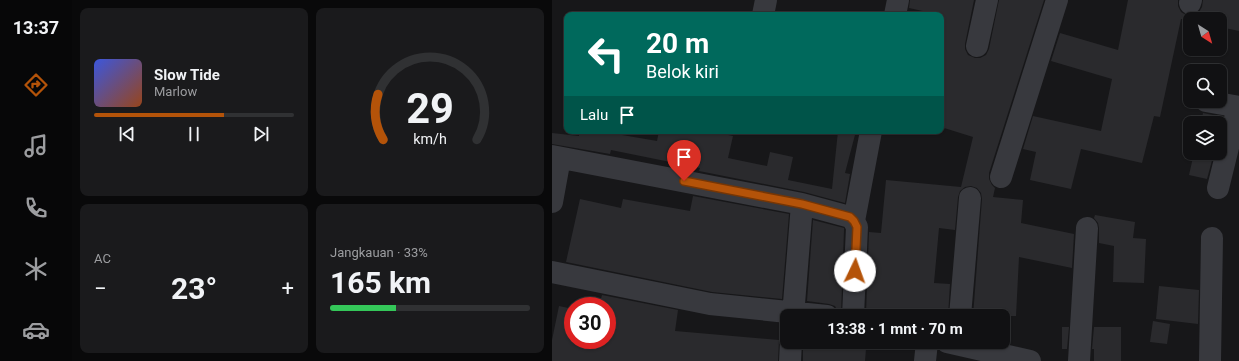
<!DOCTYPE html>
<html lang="id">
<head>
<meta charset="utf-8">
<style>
  body { margin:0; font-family:Roboto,sans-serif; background:#1a1a1c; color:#f1f3f6; height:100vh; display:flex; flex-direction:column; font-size:15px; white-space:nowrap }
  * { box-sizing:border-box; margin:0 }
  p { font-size:13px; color:#9c9da0 }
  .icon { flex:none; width:22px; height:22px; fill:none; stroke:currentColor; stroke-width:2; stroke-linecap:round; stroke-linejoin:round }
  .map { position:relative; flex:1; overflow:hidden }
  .sheet { display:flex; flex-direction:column; gap:8px; padding:8px; background:#09090a; width:480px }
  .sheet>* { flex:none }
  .banner { position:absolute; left:12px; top:12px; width:380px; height:122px; border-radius:8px; box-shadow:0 1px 3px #0004,0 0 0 1px #303133; background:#00695c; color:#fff; overflow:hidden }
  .needle { width:26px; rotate:143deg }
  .tools { position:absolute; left:631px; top:12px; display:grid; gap:8px }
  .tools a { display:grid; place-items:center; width:44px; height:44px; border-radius:8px; background:#111113; box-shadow:0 1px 3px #0004,0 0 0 1px #303133; font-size:20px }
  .speed { position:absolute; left:12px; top:297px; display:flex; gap:8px; font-size:20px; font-weight:700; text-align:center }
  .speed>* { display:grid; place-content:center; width:52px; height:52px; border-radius:50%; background:#111113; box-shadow:0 1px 3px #0004,0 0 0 1px #303133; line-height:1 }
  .speed .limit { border:6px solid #d22; background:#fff; color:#111 }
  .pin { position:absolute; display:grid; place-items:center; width:34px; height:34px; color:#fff; margin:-41px -17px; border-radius:50% 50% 50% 0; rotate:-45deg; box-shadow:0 0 4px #0007 }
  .pin .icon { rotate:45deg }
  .me { position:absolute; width:44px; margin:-22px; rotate:3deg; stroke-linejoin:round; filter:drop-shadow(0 0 3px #0008) }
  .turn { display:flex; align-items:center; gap:14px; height:84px; padding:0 16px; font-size:18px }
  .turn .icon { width:52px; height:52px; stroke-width:2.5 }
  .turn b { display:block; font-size:28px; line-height:34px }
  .then { display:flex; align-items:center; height:38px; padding:0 16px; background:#0003; gap:8px; font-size:15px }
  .big { font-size:30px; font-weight:700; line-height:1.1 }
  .sheet .tile { flex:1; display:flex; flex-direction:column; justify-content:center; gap:6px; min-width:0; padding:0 14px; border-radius:8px; background:#1a1a1c }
  .sheet .dial { align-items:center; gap:0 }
  .dial svg { height:104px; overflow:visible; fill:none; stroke:#303133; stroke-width:7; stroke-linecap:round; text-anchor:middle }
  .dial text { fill:#f1f3f6; stroke:none }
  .song { display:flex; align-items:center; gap:12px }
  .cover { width:48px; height:48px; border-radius:6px; background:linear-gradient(135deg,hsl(230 70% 55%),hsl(20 70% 35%)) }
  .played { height:4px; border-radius:2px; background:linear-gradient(90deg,#b45309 65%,#303133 65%) }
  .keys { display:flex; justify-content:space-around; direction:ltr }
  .heat { display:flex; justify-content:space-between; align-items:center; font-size:22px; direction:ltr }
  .charge { height:6px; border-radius:3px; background:linear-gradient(90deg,#34c759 33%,#303133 0) }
  .sheet .tiles { flex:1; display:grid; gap:8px; grid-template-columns:repeat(2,1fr) }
  .trip { position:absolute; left:228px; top:309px; width:230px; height:40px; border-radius:8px; background:#111113; box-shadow:0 1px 3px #0004,0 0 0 1px #303133; font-weight:700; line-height:40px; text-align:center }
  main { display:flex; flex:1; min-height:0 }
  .menu { display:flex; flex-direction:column; width:72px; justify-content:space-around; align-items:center; background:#070708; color:#9c9da0 }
  .menu .icon { width:28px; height:28px }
  .menu .selected { color:#b45309 }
  .menu b { font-size:18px; color:#f1f3f6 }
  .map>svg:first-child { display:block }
</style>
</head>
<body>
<main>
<nav class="menu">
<b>13:37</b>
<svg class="icon selected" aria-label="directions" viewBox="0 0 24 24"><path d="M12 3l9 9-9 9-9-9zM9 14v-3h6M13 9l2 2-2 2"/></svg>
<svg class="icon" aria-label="music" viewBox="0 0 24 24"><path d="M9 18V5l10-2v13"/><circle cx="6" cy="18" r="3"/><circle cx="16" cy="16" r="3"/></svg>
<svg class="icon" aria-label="phone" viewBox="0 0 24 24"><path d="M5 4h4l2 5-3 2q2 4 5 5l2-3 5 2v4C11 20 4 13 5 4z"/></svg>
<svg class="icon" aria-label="climate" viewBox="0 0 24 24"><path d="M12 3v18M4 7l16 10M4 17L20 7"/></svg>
<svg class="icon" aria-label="car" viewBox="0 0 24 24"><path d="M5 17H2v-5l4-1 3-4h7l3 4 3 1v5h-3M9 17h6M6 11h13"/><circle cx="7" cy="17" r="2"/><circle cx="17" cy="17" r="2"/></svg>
</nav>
<section class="sheet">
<div class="tiles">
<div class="tile">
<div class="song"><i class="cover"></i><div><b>Slow Tide</b><p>Marlow</p></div></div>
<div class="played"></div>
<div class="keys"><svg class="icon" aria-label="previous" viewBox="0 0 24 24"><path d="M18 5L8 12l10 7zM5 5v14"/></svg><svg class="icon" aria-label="pause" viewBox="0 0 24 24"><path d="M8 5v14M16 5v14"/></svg><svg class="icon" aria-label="next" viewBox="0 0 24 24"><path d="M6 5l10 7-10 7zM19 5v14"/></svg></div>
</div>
<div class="tile dial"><svg viewBox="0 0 100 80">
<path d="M14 69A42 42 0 1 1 86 69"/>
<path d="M14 69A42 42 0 0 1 10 34" stroke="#b45309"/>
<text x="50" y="56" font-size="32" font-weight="700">29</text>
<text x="50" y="72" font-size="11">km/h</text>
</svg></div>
<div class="tile"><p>AC</p>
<div class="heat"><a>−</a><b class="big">23°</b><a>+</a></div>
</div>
<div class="tile"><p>Jangkauan · 33%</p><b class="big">165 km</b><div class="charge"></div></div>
</div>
</section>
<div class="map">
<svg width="687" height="361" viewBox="0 0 687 361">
  <rect width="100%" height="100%" fill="#171719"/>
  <path fill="#2a2a2d" d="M 358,0 L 422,0 L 413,44 L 413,49 L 416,55 L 423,58 L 428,58 L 434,55 L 437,49 L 447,0 L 492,0 L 437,173 L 437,179 L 440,185 L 443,188 L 441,197 L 471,200 L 469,223 L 522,234 L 520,268 L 467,257 L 464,316 L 421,316 L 430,199 L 429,193 L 425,188 L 419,186 L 413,187 L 408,191 L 406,197 L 403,230 L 387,228 L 382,283 L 398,284 L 396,316 L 317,316 L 317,314 L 314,314 L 317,232 L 329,233 L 334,180 L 409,187 L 421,137 L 389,127 L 389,15 L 357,8 Z
    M 576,0 L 626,0 L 626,6 L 629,12 L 634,15 L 640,15 L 647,12 L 650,7 L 651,0 L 687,0 L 687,31 L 668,27 L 668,19 L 629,19 L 608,117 L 602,116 L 590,163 L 529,149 L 519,189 L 478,180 L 484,152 L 471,149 L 481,116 L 549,131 L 560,79 L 499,61 L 508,33 L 566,50 Z
    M 651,113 L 671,117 L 668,128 L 668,123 L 649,123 Z
    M 27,131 L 47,131 L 105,141 L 107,131 L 158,131 L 181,136 L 176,158 L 215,166 L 218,152 L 241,157 L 236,180 L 280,189 L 286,131 L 304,131 L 293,173 L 298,174 L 293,203 L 252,192 L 147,171 L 148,168 L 59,150 L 58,154 L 0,144 L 0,133 L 27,136 Z
    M 642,153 L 662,153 L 655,179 L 637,175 Z
    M 141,196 L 237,214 L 230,299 L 160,292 L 14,262 L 28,199 L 69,208 L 71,199 L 138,211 Z
    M 543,215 L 583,222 L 581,238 L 594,239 L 592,283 L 561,282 L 562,246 L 547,243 L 547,228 L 546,223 L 542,218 Z
    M 261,220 L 292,228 L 292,230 L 289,314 L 287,314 L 283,306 L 277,304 L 255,301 Z
    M 607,286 L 647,290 L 646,324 L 604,319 Z
    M 50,295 L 126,310 L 123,331 L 227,340 L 226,361 L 0,361 L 0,340 L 7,306 L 21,309 L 21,340 L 55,340 L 55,306 L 47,306 Z
    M 601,321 L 618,324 L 615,344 L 598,342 Z
    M 510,327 L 517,327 L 515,349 L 510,349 Z
    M 542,327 L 569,327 L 569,361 L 542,361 L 542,349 L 540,349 Z
    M 251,343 L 314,349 L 313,361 L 251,361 Z"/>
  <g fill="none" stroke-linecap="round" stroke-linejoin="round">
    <path stroke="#38393e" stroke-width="22" d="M 638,3 L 639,0
      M 211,15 L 214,0
      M 343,15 L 346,0
      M 425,46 L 435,0
      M 654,101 L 687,107
      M 0,156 L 250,204 L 298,217 L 302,221 L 305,227 L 301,316
      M 449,177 L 505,0
      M 666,188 L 686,107
      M 0,202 L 8,158
      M 302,221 L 319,131
      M 0,272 L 158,304 L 275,316
      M 241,316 L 250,204
      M 408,316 L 418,198
      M 395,342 L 478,361
      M 238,361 L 239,342
      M 373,361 L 375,342
      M 527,361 L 535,228
      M 658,361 L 660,238"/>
  </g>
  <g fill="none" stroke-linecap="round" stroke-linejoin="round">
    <g stroke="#753606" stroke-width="10">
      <path id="route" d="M 132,181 L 250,204 L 298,217 L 302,221 L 305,227 L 303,271"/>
    </g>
    <use href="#route" stroke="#b45309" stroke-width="7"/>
  </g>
</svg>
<div class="tools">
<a><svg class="needle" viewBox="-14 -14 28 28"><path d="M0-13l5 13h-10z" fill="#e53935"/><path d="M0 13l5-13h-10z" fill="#9c9da0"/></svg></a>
<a><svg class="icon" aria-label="search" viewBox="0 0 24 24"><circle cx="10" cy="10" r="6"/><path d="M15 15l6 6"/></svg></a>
<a><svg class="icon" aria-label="layers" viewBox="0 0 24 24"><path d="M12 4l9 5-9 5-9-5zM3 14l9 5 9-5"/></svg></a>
</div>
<div class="speed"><div class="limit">30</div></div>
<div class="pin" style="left:132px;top:181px;background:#d93025"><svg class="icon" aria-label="arrive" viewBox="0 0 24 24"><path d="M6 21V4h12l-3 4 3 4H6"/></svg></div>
<svg class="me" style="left:303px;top:271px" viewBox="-20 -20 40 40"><circle r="19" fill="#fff"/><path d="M0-13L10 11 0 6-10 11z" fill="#b45309"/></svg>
<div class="trip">13:38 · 1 mnt · 70 m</div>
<div class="banner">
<div class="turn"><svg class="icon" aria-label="left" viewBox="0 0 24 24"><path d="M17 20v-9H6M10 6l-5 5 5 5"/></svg><div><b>20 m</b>Belok kiri</div></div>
<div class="then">Lalu<svg class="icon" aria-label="arrive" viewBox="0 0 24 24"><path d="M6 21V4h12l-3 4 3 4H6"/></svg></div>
</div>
</div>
</main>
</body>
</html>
